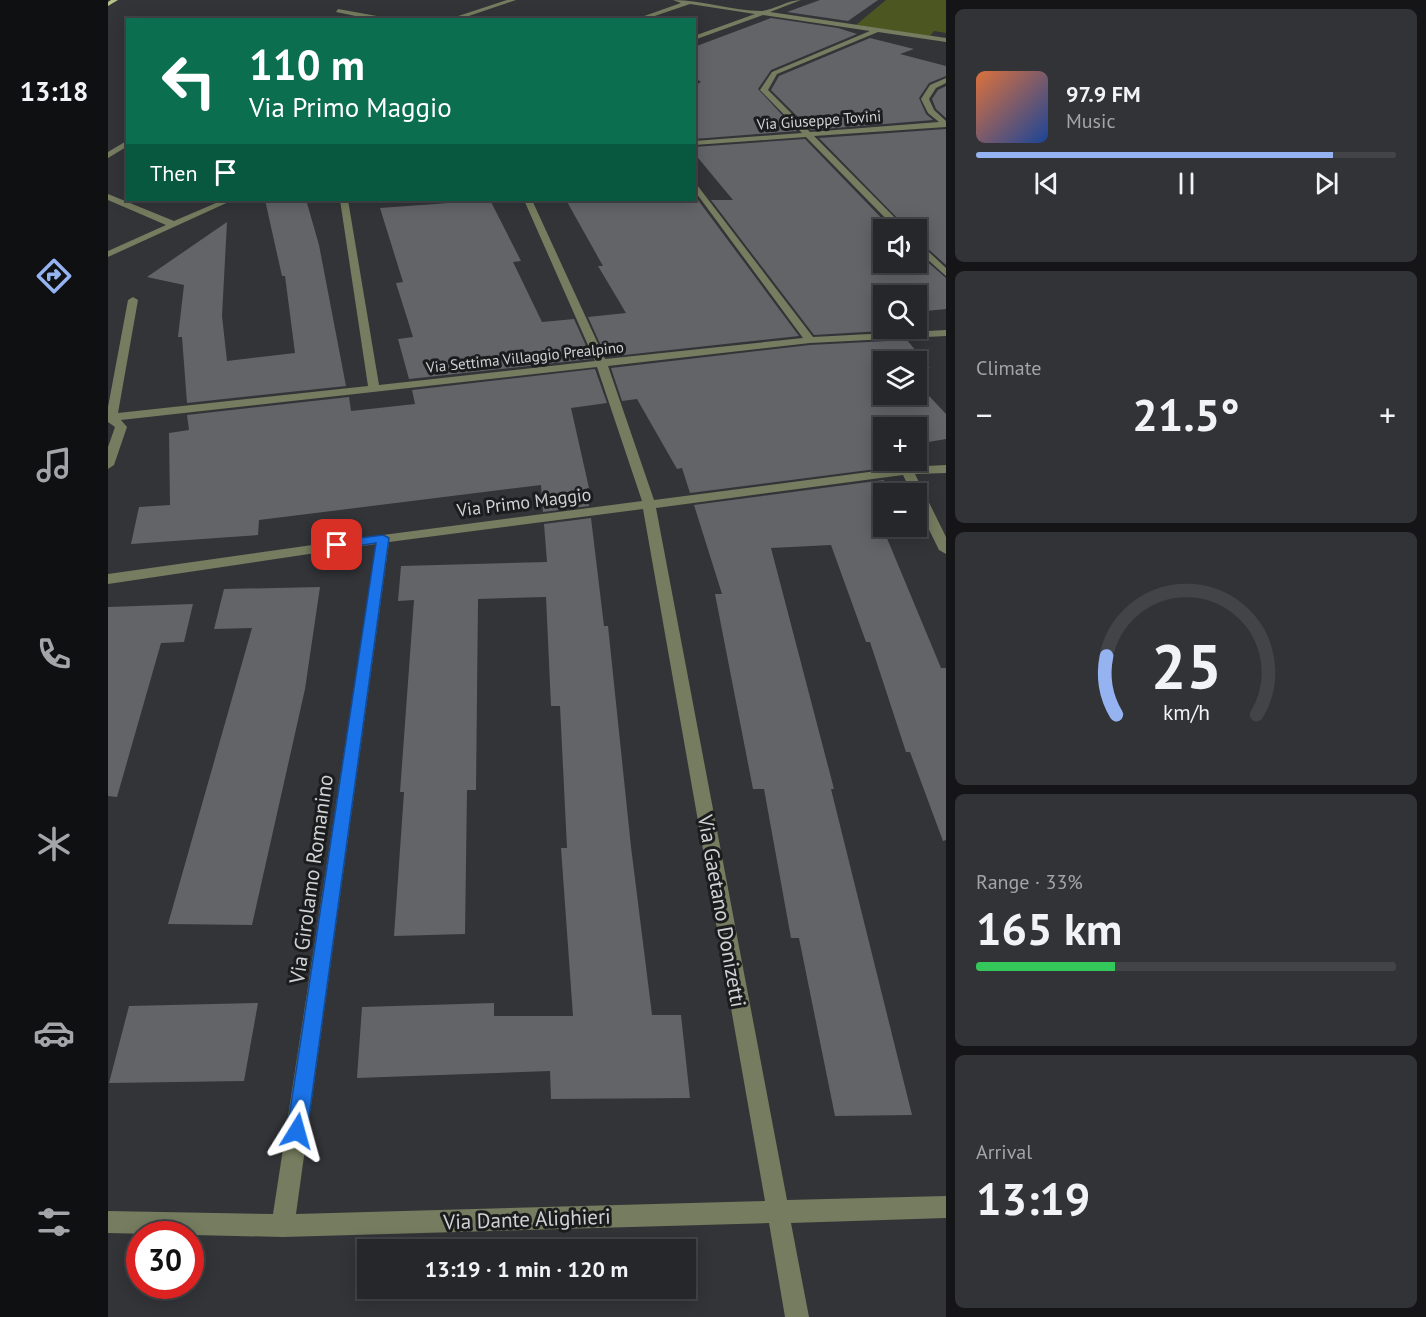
<!DOCTYPE html>
<html lang="en">
<head>
<meta charset="utf-8">
<style>
  body { margin:0; font-family:"PT Sans",sans-serif; background:#323336; color:#f1f3f6; height:100vh; display:flex; flex-direction:column; font-size:22px; white-space:nowrap }
  * { box-sizing:border-box; margin:0 }
  p { font-size:20px; color:#a4a5a8 }
  .icon { flex:none; width:33px; height:33px; fill:none; stroke:currentColor; stroke-width:2; stroke-linecap:round; stroke-linejoin:round }
  .map { position:relative; flex:1; overflow:hidden }
  .panel { display:flex; flex-direction:column; gap:9px; padding:9px; background:#151517; width:480px }
  .panel>* { flex:none }
  .banner { position:absolute; left:18px; top:18px; width:570px; height:183px; border-radius:0px; box-shadow:0 3px 15px #0003,0 0 0 2px #424447; background:#0b6e4f; color:#fff; overflow:hidden }
  .fabs { position:absolute; left:765px; top:219px; display:grid; gap:12px }
  .fabs a { display:grid; place-items:center; width:54px; height:54px; border-radius:0px; background:#26272a; box-shadow:0 3px 15px #0003,0 0 0 2px #424447; font-size:30px }
  .speed { position:absolute; left:18px; top:1221px; display:flex; gap:12px; font-size:30px; font-weight:700; text-align:center }
  .speed>* { display:grid; place-content:center; width:78px; height:78px; border-radius:50%; background:#26272a; box-shadow:0 3px 15px #0003,0 0 0 2px #424447; line-height:1 }
  .speed .limit { border:9px solid #d22; background:#fff; color:#111 }
  .pin { position:absolute; display:grid; place-items:center; width:51px; height:51px; color:#fff; margin:-26px; border-radius:12px; box-shadow:0 3px 9px #0006 }
  .me { position:absolute; width:66px; margin:-33px; rotate:8deg; stroke-linejoin:round; filter:drop-shadow(0 0 4px #0008) }
  .turn { display:flex; align-items:center; gap:21px; height:126px; padding:0 24px; font-size:27px }
  .turn .icon { width:78px; height:78px; stroke-width:2.5 }
  .turn b { display:block; font-size:42px; line-height:51px }
  .then { display:flex; align-items:center; height:57px; padding:0 24px; background:#0003; gap:12px; font-size:22px }
  .big { font-size:45px; font-weight:700; line-height:1.1 }
  .panel .widget { flex:1; display:flex; flex-direction:column; justify-content:center; gap:9px; min-width:0; padding:0 21px; border-radius:9px; background:#323336 }
  .panel .dial { align-items:center; gap:0 }
  .dial svg { height:156px; overflow:visible; fill:none; stroke:#424447; stroke-width:7; stroke-linecap:round; text-anchor:middle }
  .dial text { fill:#f1f3f6; stroke:none }
  .song { display:flex; align-items:center; gap:18px }
  .cover { width:72px; height:72px; border-radius:9px; background:linear-gradient(135deg,hsl(20 70% 55%),hsl(220 70% 35%)) }
  .played { height:6px; border-radius:3px; background:linear-gradient(90deg,#95b2f1 85%,#424447 85%) }
  .keys { display:flex; justify-content:space-around; direction:ltr }
  .heat { display:flex; justify-content:space-between; align-items:center; font-size:33px; direction:ltr }
  .charge { height:9px; border-radius:4px; background:linear-gradient(90deg,#34c759 33%,#424447 0) }
  .trip { position:absolute; left:249px; top:1239px; width:339px; height:60px; border-radius:0px; background:#26272a; box-shadow:0 3px 15px #0003,0 0 0 2px #424447; font-weight:700; line-height:60px; text-align:center }
  main { display:flex; flex:1; min-height:0 }
  .menu { display:flex; flex-direction:column; width:108px; justify-content:space-around; align-items:center; background:#0f1011; color:#a4a5a8 }
  .menu .icon { width:42px; height:42px }
  .menu .current { color:#95b2f1 }
  .menu b { font-size:27px; color:#f1f3f6 }
  .map>svg:first-child { display:block }
</style>
</head>
<body>
<main>
<nav class="menu">
<b>13:18</b>
<svg class="icon current" aria-label="directions" viewBox="0 0 24 24"><path d="M12 3l9 9-9 9-9-9zM9 14v-3h6M13 9l2 2-2 2"/></svg>
<svg class="icon" aria-label="music" viewBox="0 0 24 24"><path d="M9 18V5l10-2v13"/><circle cx="6" cy="18" r="3"/><circle cx="16" cy="16" r="3"/></svg>
<svg class="icon" aria-label="phone" viewBox="0 0 24 24"><path d="M5 4h4l2 5-3 2q2 4 5 5l2-3 5 2v4C11 20 4 13 5 4z"/></svg>
<svg class="icon" aria-label="climate" viewBox="0 0 24 24"><path d="M12 3v18M4 7l16 10M4 17L20 7"/></svg>
<svg class="icon" aria-label="car" viewBox="0 0 24 24"><path d="M5 17H2v-5l4-1 3-4h7l3 4 3 1v5h-3M9 17h6M6 11h13"/><circle cx="7" cy="17" r="2"/><circle cx="17" cy="17" r="2"/></svg>
<svg class="icon" aria-label="filters" viewBox="0 0 24 24"><path d="M4 7h16M4 17h16"/><circle cx="9" cy="7" r="2"/><circle cx="15" cy="17" r="2"/></svg>
</nav>
<div class="map">
<svg width="838" height="1317" viewBox="0 0 838 1317">
  <rect width="100%" height="100%" fill="#333438"/>
  <path fill="#4c5621" d="M 778,0 L 838,0 L 838,33 L 826,31 L 822,36 L 748,25 Z"/>
  <path fill="#626468" d="M 712,0 L 770,0 L 740,21 L 679,12 Z
    M 663,18 L 730,28 L 749,34 L 663,70 L 650,89 L 689,131 L 586,139 L 586,86 L 593,82 L 586,77 L 586,47 Z
    M 762,38 L 806,49 L 792,54 L 838,66 L 838,76 L 821,83 L 811,98 L 818,114 L 825,120 L 703,130 L 663,90 L 671,76 Z
    M 838,86 L 838,118 L 828,109 L 824,99 L 830,90 Z
    M 838,129 L 838,265 L 808,238 L 808,230 L 801,230 L 711,138 Z
    M 697,139 L 785,230 L 776,230 L 776,262 L 808,262 L 808,252 L 838,278 L 838,309 L 808,312 L 808,296 L 776,296 L 776,328 L 790,330 L 706,335 L 603,200 L 625,200 L 586,153 L 586,147 Z
    M 157,200 L 185,200 L 199,203 L 211,245 L 238,386 L 79,403 L 74,337 L 70,337 L 76,285 L 39,277 L 119,222 L 114,316 L 119,361 L 187,353 L 177,276 L 174,276 Z
    M 382,200 L 413,261 L 405,262 L 434,322 L 466,319 L 484,359 L 301,379 L 290,339 L 305,337 L 288,283 L 295,282 L 272,208 Z
    M 458,200 L 590,200 L 691,336 L 498,357 L 480,317 L 518,313 L 490,266 L 495,266 Z
    M 799,340 L 822,368 L 808,369 L 808,362 L 776,362 L 776,394 L 808,394 L 808,382 L 838,414 L 838,439 L 808,444 L 808,428 L 776,428 L 776,468 L 582,493 L 574,468 L 569,469 L 529,399 L 514,401 L 503,368 L 702,345 Z
    M 487,369 L 499,403 L 463,408 L 481,488 L 479,488 L 481,506 L 435,512 L 433,485 L 151,520 L 150,535 L 23,544 L 31,507 L 62,505 L 61,433 L 81,430 L 79,415 L 241,397 L 243,411 L 307,404 L 304,390 Z
    M 776,480 L 776,531 L 833,668 L 838,668 L 838,840 L 835,841 L 802,752 L 798,752 L 762,642 L 758,642 L 723,545 L 663,548 L 726,789 L 723,789 L 804,1115 L 727,1116 L 691,938 L 683,938 L 656,789 L 645,789 L 607,594 L 614,594 L 586,505 Z
    M 483,518 L 496,626 L 500,626 L 523,847 L 544,1015 L 573,1015 L 582,1098 L 443,1099 L 442,1071 L 249,1078 L 254,1007 L 386,1003 L 386,1016 L 465,1016 L 453,848 L 459,848 L 452,706 L 443,706 L 438,597 L 370,599 L 368,790 L 359,790 L 357,934 L 286,936 L 296,792 L 292,792 L 306,600 L 290,601 L 293,566 L 439,562 L 436,524 Z
    M 212,587 L 197,689 L 144,925 L 60,924 L 144,628 L 106,629 L 116,589 Z
    M 85,604 L 76,642 L 53,643 L 9,797 L 0,796 L 0,607 Z
    M 150,1003 L 136,1081 L 1,1083 L 21,1006 Z"/>
  <g fill="none" stroke-linecap="round" stroke-linejoin="round">
    <path fill="#757c5f" fill-rule="evenodd" d="M 399,0 L 408,0 L 349,20 L 338,20 Z
      M 565,0 C 594,0 625,11 653,11 C 667,10 679,0 693,0 L 662,12 L 838,38 L 838,42 L 770,32 L 669,74 L 660,90 L 702,132 L 831,122 L 820,113 L 813,99 L 822,85 L 838,78 L 838,83 L 828,88 L 821,99 L 826,110 L 838,121 L 838,127 L 706,136 L 799,230 L 789,230 L 698,137 L 586,145 L 586,141 L 694,133 L 652,90 L 664,72 L 762,31 L 655,15 L 586,40 L 586,36 L 647,14 L 582,4 L 535,20 L 525,20 L 573,3 Z
      M 230,9 L 280,18 L 283,20 L 267,20 L 228,12 Z
      M 20,140 L 20,146 L 0,158 L 0,152 Z
      M 586,181 L 705,337 L 838,330 L 838,336 L 702,343 L 500,366 L 546,500 L 799,467 L 838,465 L 838,473 L 807,474 L 838,537 L 838,554 L 831,550 L 808,503 L 808,494 L 804,494 L 795,475 L 548,508 L 679,1200 L 838,1196 L 838,1218 L 683,1223 L 701,1317 L 677,1317 L 661,1223 L 175,1237 L 0,1233 L 0,1211 L 165,1214 L 268,544 L 0,584 L 0,574 L 275,535 L 534,501 L 489,367 L 13,420 L 19,427 L 6,465 L 0,469 L 0,447 L 7,427 L 0,422 L 0,407 L 20,300 L 25,297 L 30,300 L 10,413 L 260,386 L 232,200 L 240,200 L 271,385 L 487,361 L 416,200 L 424,200 L 497,359 L 695,338 L 586,190 ZM 535,509 L 657,1201 L 188,1214 L 281,542 Z
      M 0,194 L 66,221 L 115,200 L 125,200 L 0,257 L 0,251 L 58,225 L 0,200 Z
      M 808,240 L 838,268 L 838,276 L 808,249 Z"/>
    <path fill="#b4c287" fill-rule="evenodd" d="M 3,0 L 10,0 L 0,6 L 0,2 Z"/>
  </g>
  <path fill="#1a73e8" stroke="#114b97" stroke-width="1.5" d="M 275,535 L 281,538 L 199,1131 L 196,1138 L 189,1141 L 182,1138 L 179,1131 L 268,543 L 229,549 L 223,545 L 229,541 Z"/>
  <g text-anchor="middle" dominant-baseline="central" stroke-width="6" stroke-linejoin="round" paint-order="stroke">
    <g font-size="15" fill="#d1d2d4" stroke="#1b1c1e">
      <text transform="translate(711 120) rotate(-4)">Via Giuseppe Tovini</text>
      <text transform="translate(417 357) rotate(-6)">Via Settima Villaggio Prealpino</text>
    </g>
    <g font-size="18" fill="#d1d2d4" stroke="#1b1c1e">
      <text transform="translate(416 502) rotate(-7)">Via Primo Maggio</text>
    </g>
    <g font-size="21" fill="#d1d2d4" stroke="#1b1c1e">
      <text transform="translate(203 879) rotate(-82)">Via Girolamo Romanino</text>
      <text transform="translate(614 911) rotate(80)">Via Gaetano Donizetti</text>
      <text transform="translate(419 1219) rotate(-2)">Via Dante Alighieri</text>
    </g>
  </g>
</svg>
<div class="fabs">
<a><svg class="icon" aria-label="sound" viewBox="0 0 24 24"><path d="M4 9h4l5-4v14l-5-4H4zM17 9q2 3 0 6"/></svg></a>
<a><svg class="icon" aria-label="search" viewBox="0 0 24 24"><circle cx="10" cy="10" r="6"/><path d="M15 15l6 6"/></svg></a>
<a><svg class="icon" aria-label="layers" viewBox="0 0 24 24"><path d="M12 4l9 5-9 5-9-5zM3 14l9 5 9-5"/></svg></a>
<a>+</a>
<a>−</a>
</div>
<div class="speed"><div class="limit">30</div></div>
<div class="pin" style="left:229px;top:545px;background:#d93025"><svg class="icon" aria-label="arrive" viewBox="0 0 24 24"><path d="M6 21V4h12l-3 4 3 4H6"/></svg></div>
<svg class="me" style="left:189px;top:1131px" viewBox="-20 -20 40 40"><path d="M0-17L14 15 0 8-14 15z" fill="#1a73e8" stroke="#fff" stroke-width="4"/></svg>
<div class="trip">13:19 · 1 min · 120 m</div>
<div class="banner">
<div class="turn"><svg class="icon" aria-label="left" viewBox="0 0 24 24"><path d="M17 20v-9H6M10 6l-5 5 5 5"/></svg><div><b>110 m</b>Via Primo Maggio</div></div>
<div class="then">Then<svg class="icon" aria-label="arrive" viewBox="0 0 24 24"><path d="M6 21V4h12l-3 4 3 4H6"/></svg></div>
</div>
</div>
<section class="panel">
<div class="widget">
<div class="song"><i class="cover"></i><div><b>97.9 FM</b><p>Music</p></div></div>
<div class="played"></div>
<div class="keys"><svg class="icon" aria-label="previous" viewBox="0 0 24 24"><path d="M18 5L8 12l10 7zM5 5v14"/></svg><svg class="icon" aria-label="pause" viewBox="0 0 24 24"><path d="M8 5v14M16 5v14"/></svg><svg class="icon" aria-label="next" viewBox="0 0 24 24"><path d="M6 5l10 7-10 7zM19 5v14"/></svg></div>
</div>
<div class="widget"><p>Climate</p>
<div class="heat"><a>−</a><b class="big">21.5°</b><a>+</a></div>
</div>
<div class="widget dial"><svg viewBox="0 0 100 80">
<path d="M14 69A42 42 0 1 1 86 69"/>
<path d="M14 69A42 42 0 0 1 9 39" stroke="#95b2f1"/>
<text x="50" y="56" font-size="32" font-weight="700">25</text>
<text x="50" y="72" font-size="11">km/h</text>
</svg></div>
<div class="widget"><p>Range · 33%</p><b class="big">165 km</b><div class="charge"></div></div>
<div class="widget"><p>Arrival</p><b class="big">13:19</b></div>
</section>
</main>
</body>
</html>
